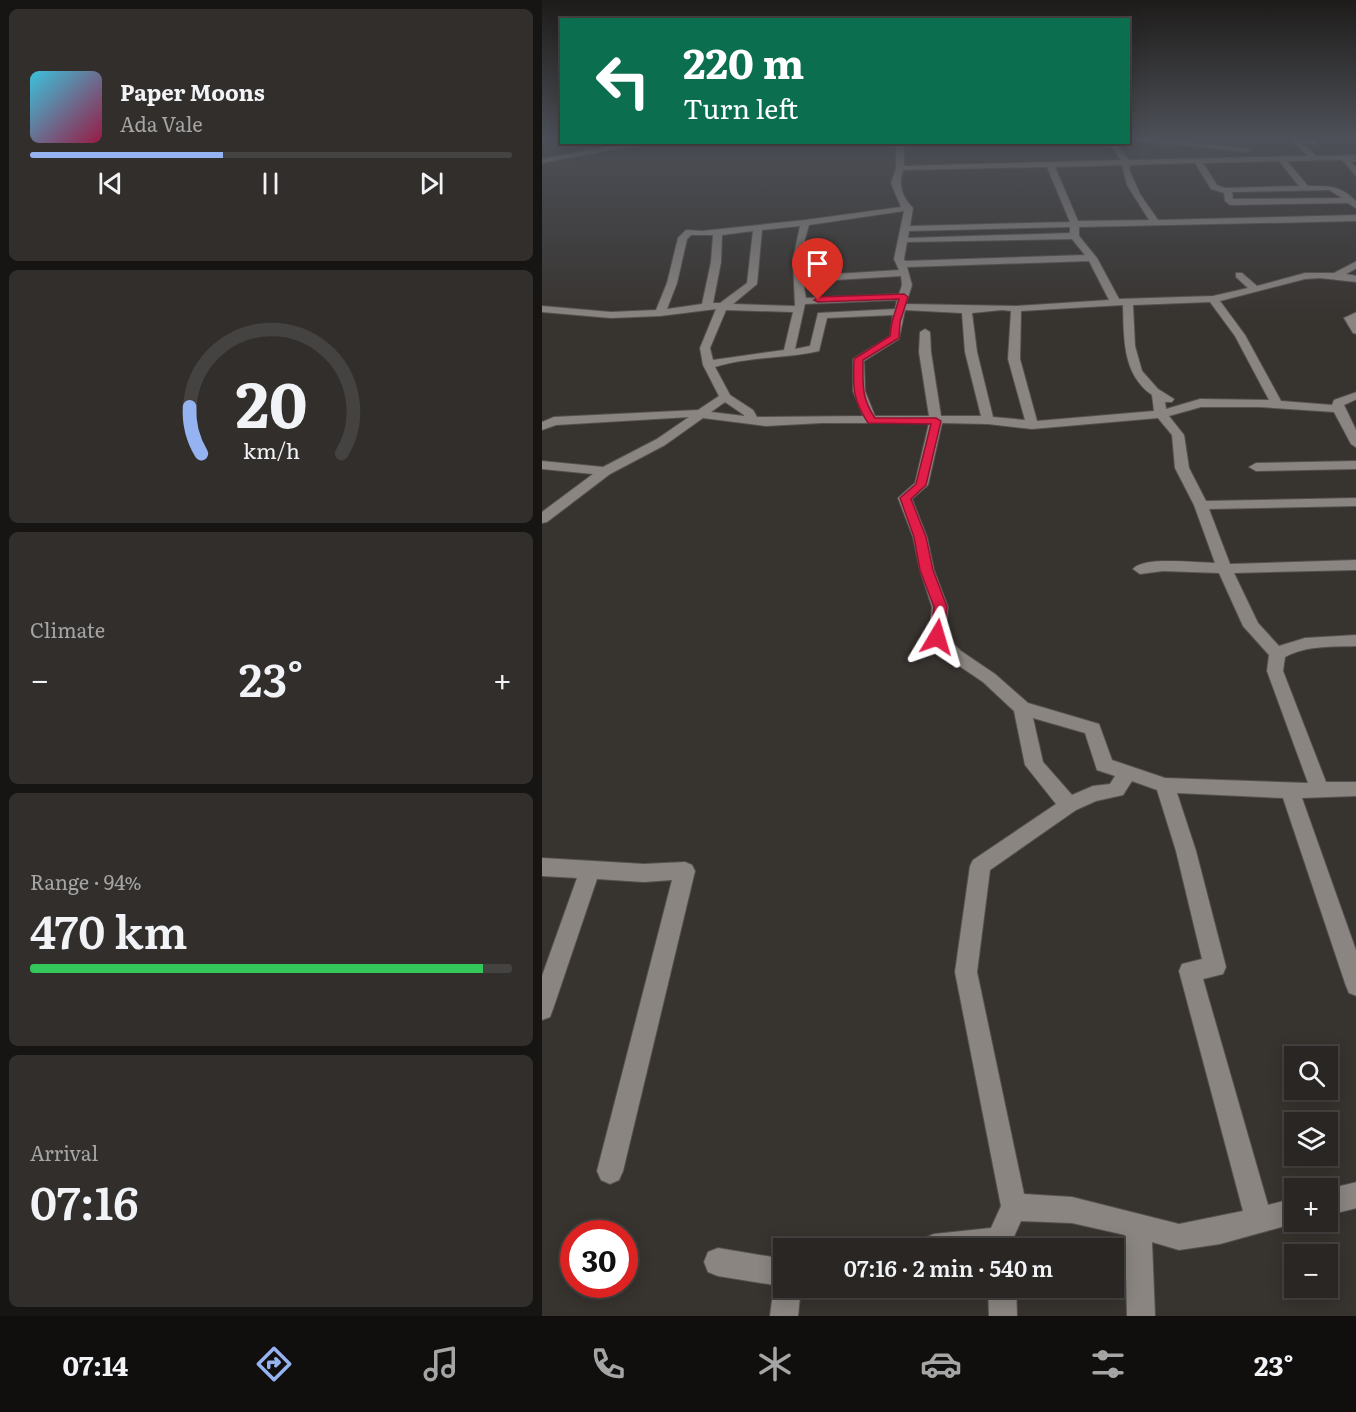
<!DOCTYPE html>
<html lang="en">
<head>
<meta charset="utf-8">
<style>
  body { margin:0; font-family:Literata,serif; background:#312e2b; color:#f1f3f6; height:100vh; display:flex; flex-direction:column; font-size:22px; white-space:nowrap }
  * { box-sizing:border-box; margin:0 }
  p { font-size:20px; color:#a5a5a6 }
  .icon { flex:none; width:33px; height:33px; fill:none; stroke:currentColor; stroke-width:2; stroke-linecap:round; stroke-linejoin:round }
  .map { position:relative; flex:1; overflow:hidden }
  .sheet { display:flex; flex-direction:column; gap:9px; padding:9px; background:#171513; width:542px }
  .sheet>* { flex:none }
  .hud { position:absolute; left:18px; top:18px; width:570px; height:126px; border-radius:0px; box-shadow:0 3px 15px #0003,0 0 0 2px #454341; background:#0b6e4f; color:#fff; overflow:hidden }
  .buttons { position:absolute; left:742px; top:1046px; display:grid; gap:12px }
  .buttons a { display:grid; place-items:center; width:54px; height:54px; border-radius:0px; background:#292623; box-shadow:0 3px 15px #0003,0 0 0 2px #454341; font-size:30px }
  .speed { position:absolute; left:18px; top:1220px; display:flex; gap:12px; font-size:30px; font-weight:700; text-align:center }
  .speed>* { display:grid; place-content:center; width:78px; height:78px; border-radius:50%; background:#292623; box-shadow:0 3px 15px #0003,0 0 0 2px #454341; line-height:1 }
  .speed .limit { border:9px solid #d22; background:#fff; color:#111 }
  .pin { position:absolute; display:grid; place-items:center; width:51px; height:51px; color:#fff; margin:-62px -26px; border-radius:50% 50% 50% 0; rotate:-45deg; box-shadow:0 0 6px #0007 }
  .pin .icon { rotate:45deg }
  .me { position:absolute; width:66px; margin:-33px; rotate:7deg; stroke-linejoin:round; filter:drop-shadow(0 0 4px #0008) }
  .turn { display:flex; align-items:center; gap:21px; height:126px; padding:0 24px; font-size:27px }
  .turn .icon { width:78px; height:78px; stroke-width:2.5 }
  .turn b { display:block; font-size:42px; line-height:51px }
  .big { font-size:45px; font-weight:600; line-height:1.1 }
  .sheet .tile { flex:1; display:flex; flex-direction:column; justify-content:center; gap:9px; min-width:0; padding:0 21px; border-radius:9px; background:#312e2b }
  .sheet .dial { align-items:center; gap:0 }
  .dial svg { height:156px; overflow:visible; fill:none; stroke:#454341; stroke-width:7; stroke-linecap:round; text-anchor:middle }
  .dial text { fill:#f1f3f6; stroke:none }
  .song { display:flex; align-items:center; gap:18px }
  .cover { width:72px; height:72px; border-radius:9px; background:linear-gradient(135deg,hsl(190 70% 55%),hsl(340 70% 35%)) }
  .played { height:6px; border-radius:3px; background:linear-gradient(90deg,#95b2f1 40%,#454341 40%) }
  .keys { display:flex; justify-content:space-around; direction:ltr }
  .heat { display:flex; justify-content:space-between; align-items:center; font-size:33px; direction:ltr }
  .charge { height:9px; border-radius:4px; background:linear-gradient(90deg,#34c759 94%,#454341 0) }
  .trip { position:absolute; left:231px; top:1238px; width:351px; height:60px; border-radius:0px; background:#292623; box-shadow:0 3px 15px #0003,0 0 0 2px #454341; font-weight:600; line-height:60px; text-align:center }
  .dock { display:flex; height:96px; justify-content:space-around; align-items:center; background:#100f0e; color:#a5a5a6 }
  .dock .icon { width:42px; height:42px }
  .dock .active { color:#95b2f1 }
  .dock b { font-size:27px; color:#f1f3f6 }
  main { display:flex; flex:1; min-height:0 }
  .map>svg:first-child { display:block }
</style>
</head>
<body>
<main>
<section class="sheet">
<div class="tile">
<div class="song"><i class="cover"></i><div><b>Paper Moons</b><p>Ada Vale</p></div></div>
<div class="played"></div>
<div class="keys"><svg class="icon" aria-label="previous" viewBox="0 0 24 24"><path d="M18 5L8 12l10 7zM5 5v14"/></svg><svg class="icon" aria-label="pause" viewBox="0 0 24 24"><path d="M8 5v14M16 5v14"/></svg><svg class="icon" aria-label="next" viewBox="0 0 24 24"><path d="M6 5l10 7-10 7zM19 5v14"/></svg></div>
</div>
<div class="tile dial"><svg viewBox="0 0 100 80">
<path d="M14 69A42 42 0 1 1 86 69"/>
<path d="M14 69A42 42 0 0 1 8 45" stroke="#95b2f1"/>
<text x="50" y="56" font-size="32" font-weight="700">20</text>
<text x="50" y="72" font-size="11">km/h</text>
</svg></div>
<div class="tile"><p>Climate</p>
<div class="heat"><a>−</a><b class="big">23°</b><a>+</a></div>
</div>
<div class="tile"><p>Range · 94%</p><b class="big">470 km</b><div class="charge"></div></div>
<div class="tile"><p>Arrival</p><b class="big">07:16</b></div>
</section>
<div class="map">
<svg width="815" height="1316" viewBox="0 0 815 1316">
  <rect width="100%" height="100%" fill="#37332f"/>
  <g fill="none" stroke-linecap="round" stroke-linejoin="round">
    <g stroke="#55514e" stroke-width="2">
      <path id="minor" d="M 586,137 L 705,148 L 709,150 L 705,152 L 586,140 Z
        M 755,140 L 775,140 L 775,144 L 762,144 L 774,156 L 815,155 L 815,161 L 809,162 L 815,169 L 815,177 L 800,160 L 745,161 L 766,186 C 788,186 798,185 815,202 L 815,209 L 806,203 L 688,205 L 683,201 L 682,193 L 669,189 L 653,163 L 588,165 L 587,169 L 598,194 L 616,220 L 815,215 L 815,221 L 537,227 L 537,236 L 555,258 L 577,299 L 671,296 L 706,288 L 694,277 L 694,273 L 700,273 L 715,286 L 763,273 L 792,273 L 815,261 L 815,268 L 804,274 L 815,276 L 815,282 L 778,278 L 763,279 L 678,301 L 703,335 L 739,401 L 790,405 L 792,400 L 815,392 L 815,399 L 802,405 L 815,432 L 815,448 L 809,444 L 792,412 L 718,407 L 659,407 L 627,416 L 642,435 L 647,468 L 664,501 L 815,498 L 815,506 L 667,509 L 688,564 L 815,560 L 815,570 L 692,573 L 716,623 L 737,646 L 763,638 L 815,635 L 815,646 C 791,647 765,645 743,657 L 741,671 L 784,782 L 815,782 L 815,796 L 760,798 L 815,953 L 815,996 L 807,993 L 804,986 L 741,798 L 635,793 L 654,851 L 684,967 L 681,974 L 661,979 L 726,1205 L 753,1198 L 753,1221 L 761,1221 L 678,1244 L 637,1250 L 610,1242 L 613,1316 L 585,1316 L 583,1235 L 530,1223 L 479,1221 L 470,1241 L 472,1248 L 378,1248 L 382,1238 L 392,1234 L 449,1228 L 459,1206 L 413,972 L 428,866 L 431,860 L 514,804 L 483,765 L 472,711 L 441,682 L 407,659 L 387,637 L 390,607 L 378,570 L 371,537 L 356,498 L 373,483 L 387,423 L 280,423 L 224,426 L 161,418 L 123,445 L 68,474 L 5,522 L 0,523 L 0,512 L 51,474 L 0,469 L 0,461 L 61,467 L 115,439 L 147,417 L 14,425 L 0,430 L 0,422 L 12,417 L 156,410 L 177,396 L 161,365 L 158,348 L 174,309 L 118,316 L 69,318 L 0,312 L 0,306 L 69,312 L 114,310 L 125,283 L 136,238 L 144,230 L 160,231 L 263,220 L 359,207 L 349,183 L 354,168 L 354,142 L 362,142 L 362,166 L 579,160 L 566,142 L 573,142 L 587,160 L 766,156 L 751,142 ZM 737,161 L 757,186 L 683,188 L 675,185 L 661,163 ZM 580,165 L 585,185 L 607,220 L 536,221 L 513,167 ZM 505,167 L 528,222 L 368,226 L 371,208 C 360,197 356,185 361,170 ZM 787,190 L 800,198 L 691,199 L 690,192 ZM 362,211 L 352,259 L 357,270 L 261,276 L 263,239 L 267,225 ZM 258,226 L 251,259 L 253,306 L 191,304 L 215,284 L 220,230 ZM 528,227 L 528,233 L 366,238 L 367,231 ZM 211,231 L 205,283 L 178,303 L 171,303 L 179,262 L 180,235 ZM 149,235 L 171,235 L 169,262 L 160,304 L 125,309 L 135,283 L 145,239 ZM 530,239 L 543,255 L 363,261 L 362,259 L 365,242 ZM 547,261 L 567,300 L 474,306 L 364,304 L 370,285 L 365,267 ZM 359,276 L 360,285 L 357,294 L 264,298 L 261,282 ZM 355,300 L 353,309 L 276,313 L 268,346 L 253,349 L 263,304 ZM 668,302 L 693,336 L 727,400 L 658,399 L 624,409 L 623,402 L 630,402 L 632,399 L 616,389 L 600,371 L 593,346 L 591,305 ZM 581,305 C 582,338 580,374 610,395 L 612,411 L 495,421 L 478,359 L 479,311 ZM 184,310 L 251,312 L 242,350 L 171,360 L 168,348 ZM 363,310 L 420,313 L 423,352 L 439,416 L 399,416 L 389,352 L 388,332 L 383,329 L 378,332 L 377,352 L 387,416 L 333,416 L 323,391 L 322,361 L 357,339 ZM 460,310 L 469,311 L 466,359 L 483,420 L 451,417 L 435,352 L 430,313 ZM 351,315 L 348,336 L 311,359 L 311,391 L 321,416 L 215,417 L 211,410 L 188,395 L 173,367 C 207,356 243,359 277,351 L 285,318 ZM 183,402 L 202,415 L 202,416 L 169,412 ZM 616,418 L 630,435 L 633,468 L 652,505 L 673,563 C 655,563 602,556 591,569 L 598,574 L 621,571 L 677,573 L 701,626 L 727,655 L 725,671 L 766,783 L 623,778 L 570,760 L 557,724 L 486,703 L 453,674 L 419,651 L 403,636 L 406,607 L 392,570 L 385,537 L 370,499 L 386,485 L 400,423 L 446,424 L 490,429 ZM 491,718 L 543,733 L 555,770 L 573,776 L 568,784 L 551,786 L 530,795 L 501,762 ZM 590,781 L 615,790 L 634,851 L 660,959 L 640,964 L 637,971 L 701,1211 L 637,1224 L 530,1197 L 482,1194 L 435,972 L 448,870 L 534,810 L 554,801 L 581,795 Z
        M 93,142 L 111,142 L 0,163 L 0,159 Z
        M 815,312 L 815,334 L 811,333 L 802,318 Z
        M 815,461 L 815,469 L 714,471 L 707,467 L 714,463 Z
        M 0,858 L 102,864 L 143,862 L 150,865 L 153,871 L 81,1171 L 77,1180 L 68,1184 L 59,1180 L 55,1171 L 130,880 L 102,882 L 55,879 L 11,1009 L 8,1017 L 0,1020 L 0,976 L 35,878 L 0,876 Z
        M 815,1182 L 815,1208 L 786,1215 L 786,1189 Z
        M 176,1248 L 242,1259 L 242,1287 L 259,1287 L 256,1316 L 228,1316 L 232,1285 L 176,1276 L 166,1272 L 162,1262 L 166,1252 Z
        M 446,1287 L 474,1287 L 475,1316 L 447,1316 Z"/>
    </g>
    <use href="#minor" fill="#8a8581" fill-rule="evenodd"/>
  </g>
  <linearGradient id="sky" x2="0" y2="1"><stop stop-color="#1e1c1a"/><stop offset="0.43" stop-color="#4d5058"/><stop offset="1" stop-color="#4d5058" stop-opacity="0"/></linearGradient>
  <rect width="815" height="321" fill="url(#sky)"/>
  <path fill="#e11d48" stroke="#92132f" stroke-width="1.5" d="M 362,294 L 366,297 L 358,322 L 357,338 L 321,360 C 321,383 319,398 333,418 L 394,418 L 399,421 L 384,485 L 369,499 L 384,537 L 391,570 L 405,607 L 401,637 L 395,641 L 388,637 L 392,607 L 378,570 L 372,537 L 358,498 L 374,484 L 389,424 L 326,423 C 310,399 311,386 312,359 L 348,336 L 350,322 L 357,299 L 276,302 L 272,300 L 276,297 Z"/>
</svg>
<div class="buttons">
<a><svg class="icon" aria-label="search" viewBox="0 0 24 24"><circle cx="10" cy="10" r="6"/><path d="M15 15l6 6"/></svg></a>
<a><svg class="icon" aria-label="layers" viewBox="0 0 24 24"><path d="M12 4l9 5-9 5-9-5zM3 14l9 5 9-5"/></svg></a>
<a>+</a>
<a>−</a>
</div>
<div class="speed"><div class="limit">30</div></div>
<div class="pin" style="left:276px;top:300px;background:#d93025"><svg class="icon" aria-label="arrive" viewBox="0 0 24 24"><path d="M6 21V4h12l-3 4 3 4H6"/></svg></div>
<svg class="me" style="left:395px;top:637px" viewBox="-20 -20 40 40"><path d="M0-17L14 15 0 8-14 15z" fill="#e11d48" stroke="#fff" stroke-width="4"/></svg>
<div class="trip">07:16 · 2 min · 540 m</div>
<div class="hud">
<div class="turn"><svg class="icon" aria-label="left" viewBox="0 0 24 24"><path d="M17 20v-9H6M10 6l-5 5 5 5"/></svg><div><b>220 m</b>Turn left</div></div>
</div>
</div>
</main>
<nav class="dock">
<b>07:14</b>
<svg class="icon active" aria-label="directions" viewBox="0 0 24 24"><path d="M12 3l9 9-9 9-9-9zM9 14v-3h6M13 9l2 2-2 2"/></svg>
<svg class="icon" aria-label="music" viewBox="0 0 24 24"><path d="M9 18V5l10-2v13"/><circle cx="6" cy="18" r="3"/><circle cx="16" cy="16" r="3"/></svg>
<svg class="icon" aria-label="phone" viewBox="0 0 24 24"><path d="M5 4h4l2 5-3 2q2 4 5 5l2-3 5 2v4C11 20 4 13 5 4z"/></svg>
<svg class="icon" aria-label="climate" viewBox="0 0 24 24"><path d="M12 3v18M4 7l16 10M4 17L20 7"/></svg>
<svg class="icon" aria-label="car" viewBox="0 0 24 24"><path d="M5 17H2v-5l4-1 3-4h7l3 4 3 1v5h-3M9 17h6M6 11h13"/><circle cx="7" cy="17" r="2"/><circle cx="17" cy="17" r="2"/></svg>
<svg class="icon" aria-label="filters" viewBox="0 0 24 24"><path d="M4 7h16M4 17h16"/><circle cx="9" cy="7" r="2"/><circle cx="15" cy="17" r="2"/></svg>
<b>23°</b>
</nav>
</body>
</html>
